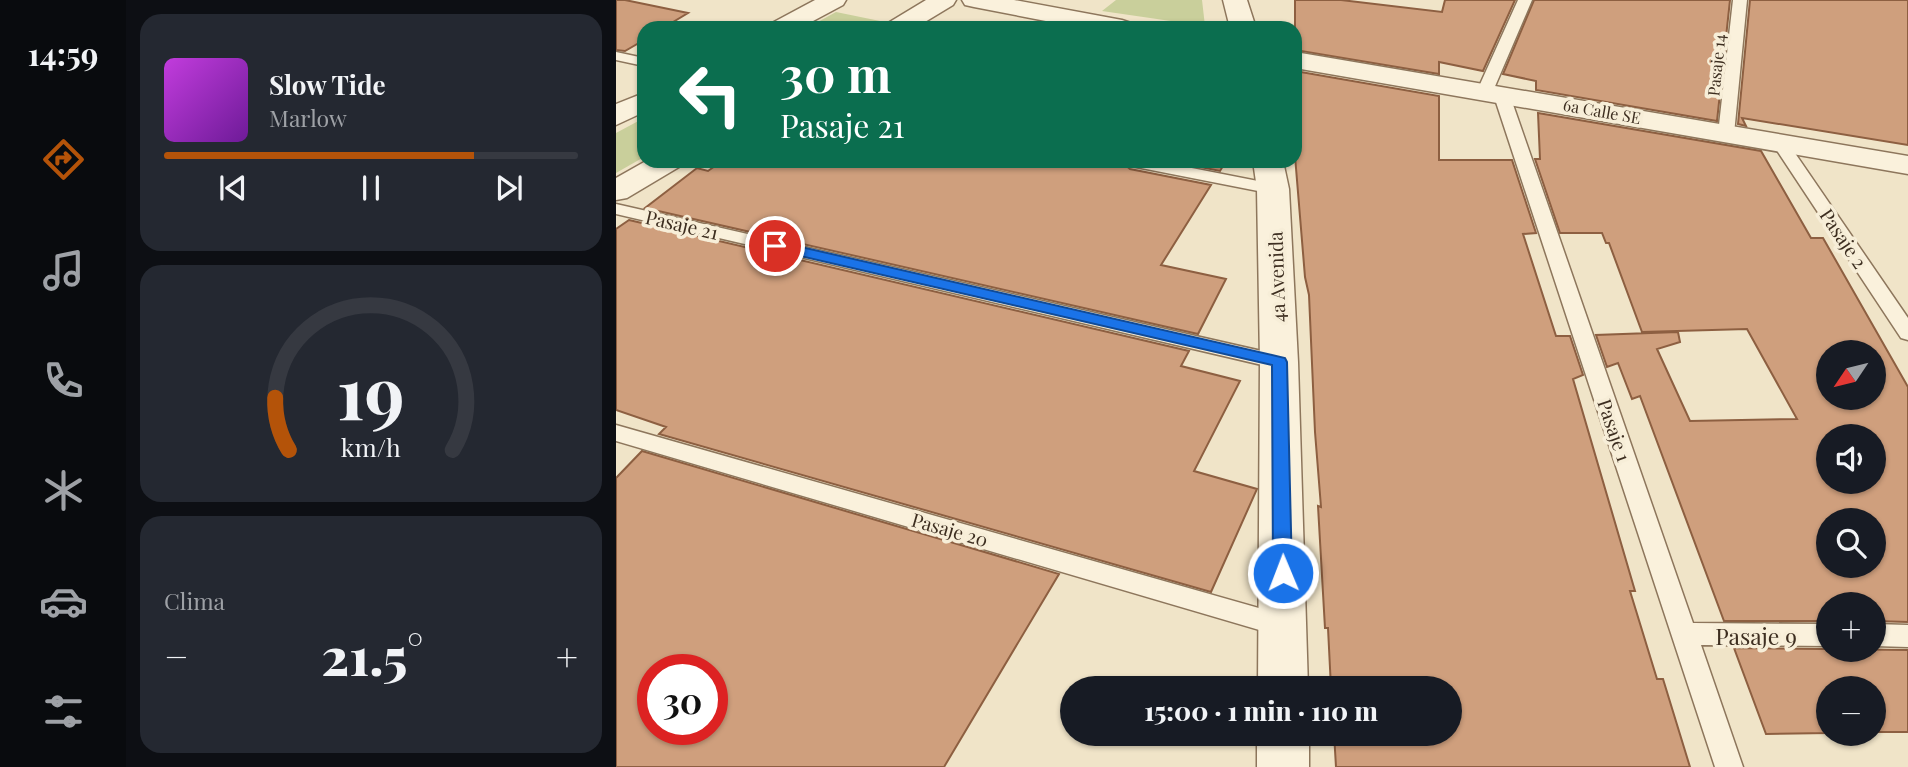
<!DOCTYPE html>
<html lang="es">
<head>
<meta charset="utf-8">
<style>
  body { margin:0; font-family:"Playfair Display",serif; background:#242831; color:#f1f3f6; height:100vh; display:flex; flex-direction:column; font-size:26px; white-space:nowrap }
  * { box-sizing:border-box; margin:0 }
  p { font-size:23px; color:#9ea1a6 }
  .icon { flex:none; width:38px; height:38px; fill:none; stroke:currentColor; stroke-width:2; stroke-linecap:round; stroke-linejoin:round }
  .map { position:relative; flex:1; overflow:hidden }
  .details { display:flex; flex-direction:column; gap:14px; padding:14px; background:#0d0f14; width:490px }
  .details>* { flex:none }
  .guide { position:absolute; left:21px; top:21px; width:665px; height:147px; border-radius:21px; box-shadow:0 2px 5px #0004; background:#0b6e4f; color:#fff; overflow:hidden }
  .needle { width:46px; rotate:235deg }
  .tools { position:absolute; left:1200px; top:340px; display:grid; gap:14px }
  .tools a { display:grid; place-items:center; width:70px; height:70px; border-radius:50%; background:#171b24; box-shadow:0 2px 5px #0004; font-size:35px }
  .speed { position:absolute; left:21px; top:654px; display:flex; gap:14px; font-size:35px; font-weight:700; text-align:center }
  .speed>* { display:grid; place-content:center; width:91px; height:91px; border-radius:50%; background:#171b24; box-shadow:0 2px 5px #0004; line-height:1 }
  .speed .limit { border:10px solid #d22; background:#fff; color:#111 }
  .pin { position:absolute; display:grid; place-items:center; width:60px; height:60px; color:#fff; margin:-30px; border:4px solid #fff; border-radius:50%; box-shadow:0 2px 7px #0007 }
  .me { position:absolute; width:77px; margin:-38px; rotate:359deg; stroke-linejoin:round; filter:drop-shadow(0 0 5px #0008) }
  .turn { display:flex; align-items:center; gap:24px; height:147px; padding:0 28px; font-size:32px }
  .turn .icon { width:91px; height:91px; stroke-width:2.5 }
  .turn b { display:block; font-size:49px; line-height:60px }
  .big { font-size:52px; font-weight:800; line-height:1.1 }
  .details .tile { flex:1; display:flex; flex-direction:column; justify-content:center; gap:10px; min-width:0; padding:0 24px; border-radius:21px; background:#242831 }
  .details .dial { align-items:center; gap:0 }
  .dial svg { height:182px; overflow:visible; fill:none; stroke:#363941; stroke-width:7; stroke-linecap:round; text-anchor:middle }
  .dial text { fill:#f1f3f6; stroke:none }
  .song { display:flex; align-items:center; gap:21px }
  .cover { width:84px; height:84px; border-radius:10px; background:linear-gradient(135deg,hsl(290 70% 55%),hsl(280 70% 35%)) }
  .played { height:7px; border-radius:4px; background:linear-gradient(90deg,#b45309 75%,#363941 75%) }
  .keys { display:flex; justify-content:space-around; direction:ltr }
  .heat { display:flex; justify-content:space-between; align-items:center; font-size:38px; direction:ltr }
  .trip { position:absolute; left:444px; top:676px; width:402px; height:70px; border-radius:35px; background:#171b24; box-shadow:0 2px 5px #0004; font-weight:800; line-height:70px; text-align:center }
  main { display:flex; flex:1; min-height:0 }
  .tab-bar { display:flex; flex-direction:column; width:126px; justify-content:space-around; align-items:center; background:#090b0e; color:#9ea1a6 }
  .tab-bar .icon { width:49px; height:49px }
  .tab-bar .current { color:#b45309 }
  .tab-bar b { font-size:32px; color:#f1f3f6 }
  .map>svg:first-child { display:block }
</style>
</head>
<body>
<main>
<nav class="tab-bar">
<b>14:59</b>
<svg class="icon current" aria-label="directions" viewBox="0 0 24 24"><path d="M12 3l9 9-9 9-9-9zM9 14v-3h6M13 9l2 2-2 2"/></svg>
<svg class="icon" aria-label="music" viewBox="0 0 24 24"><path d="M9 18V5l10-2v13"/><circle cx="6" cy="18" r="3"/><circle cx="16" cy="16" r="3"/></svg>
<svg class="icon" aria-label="phone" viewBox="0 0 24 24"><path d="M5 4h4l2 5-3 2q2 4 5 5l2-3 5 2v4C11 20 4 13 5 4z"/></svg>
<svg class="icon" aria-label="climate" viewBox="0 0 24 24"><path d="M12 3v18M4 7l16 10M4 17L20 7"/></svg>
<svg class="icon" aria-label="car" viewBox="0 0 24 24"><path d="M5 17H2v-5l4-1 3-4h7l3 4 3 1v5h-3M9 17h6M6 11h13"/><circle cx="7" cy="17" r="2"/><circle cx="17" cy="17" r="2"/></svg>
<svg class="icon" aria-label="filters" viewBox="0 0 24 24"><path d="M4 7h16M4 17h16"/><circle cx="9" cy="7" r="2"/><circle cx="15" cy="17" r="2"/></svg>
</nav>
<section class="details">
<div class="tile">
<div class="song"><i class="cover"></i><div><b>Slow Tide</b><p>Marlow</p></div></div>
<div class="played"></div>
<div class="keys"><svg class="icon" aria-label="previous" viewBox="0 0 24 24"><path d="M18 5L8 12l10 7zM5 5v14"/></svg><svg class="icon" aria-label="pause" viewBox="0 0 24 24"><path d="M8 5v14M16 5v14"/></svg><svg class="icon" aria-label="next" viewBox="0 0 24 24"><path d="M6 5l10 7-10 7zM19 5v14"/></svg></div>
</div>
<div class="tile dial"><svg viewBox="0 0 100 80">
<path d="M14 69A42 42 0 1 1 86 69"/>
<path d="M14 69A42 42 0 0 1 8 46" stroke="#b45309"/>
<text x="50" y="56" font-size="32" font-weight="700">19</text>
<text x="50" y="72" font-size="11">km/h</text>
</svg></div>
<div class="tile"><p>Clima</p>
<div class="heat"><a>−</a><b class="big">21.5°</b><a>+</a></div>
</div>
</section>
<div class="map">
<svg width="1292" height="767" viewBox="0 0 1292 767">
  <rect width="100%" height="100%" fill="#f0e4c8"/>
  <path fill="#c9cf9b" d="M 500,0 L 586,0 L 589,26 L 486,11 Z
    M 220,12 L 264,21 L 252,28 L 191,28 Z
    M 28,118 L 28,157 L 0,173 L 0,133 Z"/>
  <path fill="#cf9f7d" stroke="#8d5f41" stroke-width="2" fill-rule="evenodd" d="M 0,0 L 9,0 L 72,13 L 47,28 L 28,28 L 28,40 L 9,51 L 0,50 Z
    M 679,0 L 725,0 L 826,12 L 829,0 L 899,0 L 867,71 L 823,62 L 823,74 L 679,50 Z
    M 918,0 L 1114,0 L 1101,121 L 920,90 L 920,81 L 887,74 Z
    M 1134,0 L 1292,0 L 1292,145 L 1126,118 L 1130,126 L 1122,124 Z
    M 679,71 L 823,96 L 823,160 L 896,160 L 920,233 L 907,234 L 940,336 L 954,336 L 967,375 L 957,379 L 1019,591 L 1014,591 L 1041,679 L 1047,679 L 1074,767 L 720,767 L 718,733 L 835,733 L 835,688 L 715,688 L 712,628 L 709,628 L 702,506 L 705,507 L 699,432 L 693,295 L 689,277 L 679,156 Z
    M 922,113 L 1145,151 L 1195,238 L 1207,238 L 1292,387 L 1292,622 L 1258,621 L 1258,604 L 1213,604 L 1213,621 L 1108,621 L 1024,396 L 1016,399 L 1002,363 L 991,367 L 980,335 L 1062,332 L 1064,342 L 1041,349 L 1074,421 L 1181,419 L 1131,329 L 1026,332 L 993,243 L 990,243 L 986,233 L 944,233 L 919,159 L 924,159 ZM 1213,352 L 1258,352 L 1258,397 L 1213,397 ZM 1213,436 L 1258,436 L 1258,481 L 1213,481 ZM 1213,520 L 1258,520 L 1258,565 L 1213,565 Z
    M 106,161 L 505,161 L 514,169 L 595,185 L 545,265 L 610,279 L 582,334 L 29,208 L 81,168 L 92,171 Z
    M 554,161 L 610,161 L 604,171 Z
    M 13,220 L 573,351 L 565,366 L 624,381 L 578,471 L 641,489 L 595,592 L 43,434 L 50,427 L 0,410 L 0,229 Z
    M 26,451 L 443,574 L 328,767 L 0,767 L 0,478 ZM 37,670 L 96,670 L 96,730 L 37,730 Z
    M 1118,648 L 1292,650 L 1292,732 L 1258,732 L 1258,688 L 1213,688 L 1213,733 L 1150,734 Z"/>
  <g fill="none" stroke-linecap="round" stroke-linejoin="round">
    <g stroke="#8d765c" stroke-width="3">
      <path id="service" d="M 902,0 L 916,0 L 877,91 L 874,94 L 864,94 L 861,91 Z
        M 1117,0 L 1131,0 L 1118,134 L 1110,139 L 1102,134 Z
        M 0,52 L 28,58 L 28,66 L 0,60 Z
        M 885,88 L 893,93 L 1077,623 L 1213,624 L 1213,646 L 1085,645 L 1127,767 L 1099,767 L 877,93 Z
        M 1164,138 L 1170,140 L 1292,318 L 1292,340 L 1285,338 L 1156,143 Z
        M 507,161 L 540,161 L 657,184 L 666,189 L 657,194 L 515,166 Z
        M 0,204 L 663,355 L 670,357 L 673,362 L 670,367 L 663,369 L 0,214 Z
        M 0,425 L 667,615 L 676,618 L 680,626 L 676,634 L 667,637 L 0,441 Z
        M 1258,624 L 1292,625 L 1292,647 L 1258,646 Z"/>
    </g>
    <g stroke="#8d765c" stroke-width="3">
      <path id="minor" d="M 607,0 L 631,0 L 640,28 L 614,28 Z
        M 637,161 L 667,161 L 673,189 L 682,362 L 692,688 L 642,688 L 644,362 L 641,189 Z
        M 641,733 L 693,733 L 693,767 L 641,767 Z"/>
    </g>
    <g stroke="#8d765c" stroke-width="3">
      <path id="tertiary" d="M 199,0 L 230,0 L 227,5 L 184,28 L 152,28 L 156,23 Z
        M 310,0 L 340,0 L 337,5 L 299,28 L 268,28 L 272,23 Z
        M 346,0 L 398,0 L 506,20 L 515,23 L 519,28 L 466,28 L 358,7 L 349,5 Z
        M 679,52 L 1292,156 L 1292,174 L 679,68 Z
        M 28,93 L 28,112 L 0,125 L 0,104 Z
        M 30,161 L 67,161 L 63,167 L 11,198 L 0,200 L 0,178 Z"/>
    </g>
    <use href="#service" fill="#faf1dc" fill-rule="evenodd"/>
    <use href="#minor" fill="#faf1dc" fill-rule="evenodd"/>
    <use href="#tertiary" fill="#faf1dc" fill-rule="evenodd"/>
  </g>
  <path fill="#1a73e8" stroke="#114b97" stroke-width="2" d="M 159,241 L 669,358 L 671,362 L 676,573 L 673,578 L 667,581 L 660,578 L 657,573 L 656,365 L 154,249 L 152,246 Z"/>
  <g text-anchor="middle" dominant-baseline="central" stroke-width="7" stroke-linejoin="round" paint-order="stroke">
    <g font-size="16" fill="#3d2e20" stroke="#f7eed8">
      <text transform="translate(1100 65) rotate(-84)">Pasaje 14</text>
      <text transform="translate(986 111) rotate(10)">6a Calle SE</text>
    </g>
    <g font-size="19" fill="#3d2e20" stroke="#f7eed8">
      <text transform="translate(66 224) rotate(13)">Pasaje 21</text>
      <text transform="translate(1228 238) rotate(56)">Pasaje 2</text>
      <text transform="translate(660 277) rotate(-92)">4a Avenida</text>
      <text transform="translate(999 430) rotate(71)">Pasaje 1</text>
      <text transform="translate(334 529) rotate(16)">Pasaje 20</text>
    </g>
    <g font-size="23" fill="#3d2e20" stroke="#f7eed8">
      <text x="1140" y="635">Pasaje 9</text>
    </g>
  </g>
</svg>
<div class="tools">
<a><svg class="needle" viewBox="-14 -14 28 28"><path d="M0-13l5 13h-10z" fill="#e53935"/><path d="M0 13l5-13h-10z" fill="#9ea1a6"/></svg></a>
<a><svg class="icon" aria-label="sound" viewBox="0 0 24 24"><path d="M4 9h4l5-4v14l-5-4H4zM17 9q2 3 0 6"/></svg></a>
<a><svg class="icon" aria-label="search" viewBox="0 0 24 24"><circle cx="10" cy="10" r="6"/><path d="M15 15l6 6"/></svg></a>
<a>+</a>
<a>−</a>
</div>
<div class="speed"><div class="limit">30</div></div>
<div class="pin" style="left:159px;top:246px;background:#d93025"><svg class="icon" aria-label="arrive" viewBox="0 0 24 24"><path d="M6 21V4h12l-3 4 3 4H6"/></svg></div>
<svg class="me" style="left:667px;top:573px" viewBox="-20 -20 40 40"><circle r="17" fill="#1a73e8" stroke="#fff" stroke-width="3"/><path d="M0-11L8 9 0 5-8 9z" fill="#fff"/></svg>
<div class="trip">15:00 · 1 min · 110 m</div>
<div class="guide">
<div class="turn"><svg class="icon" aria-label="left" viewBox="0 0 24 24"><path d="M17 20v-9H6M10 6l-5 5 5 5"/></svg><div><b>30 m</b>Pasaje 21</div></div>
</div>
</div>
</main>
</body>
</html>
